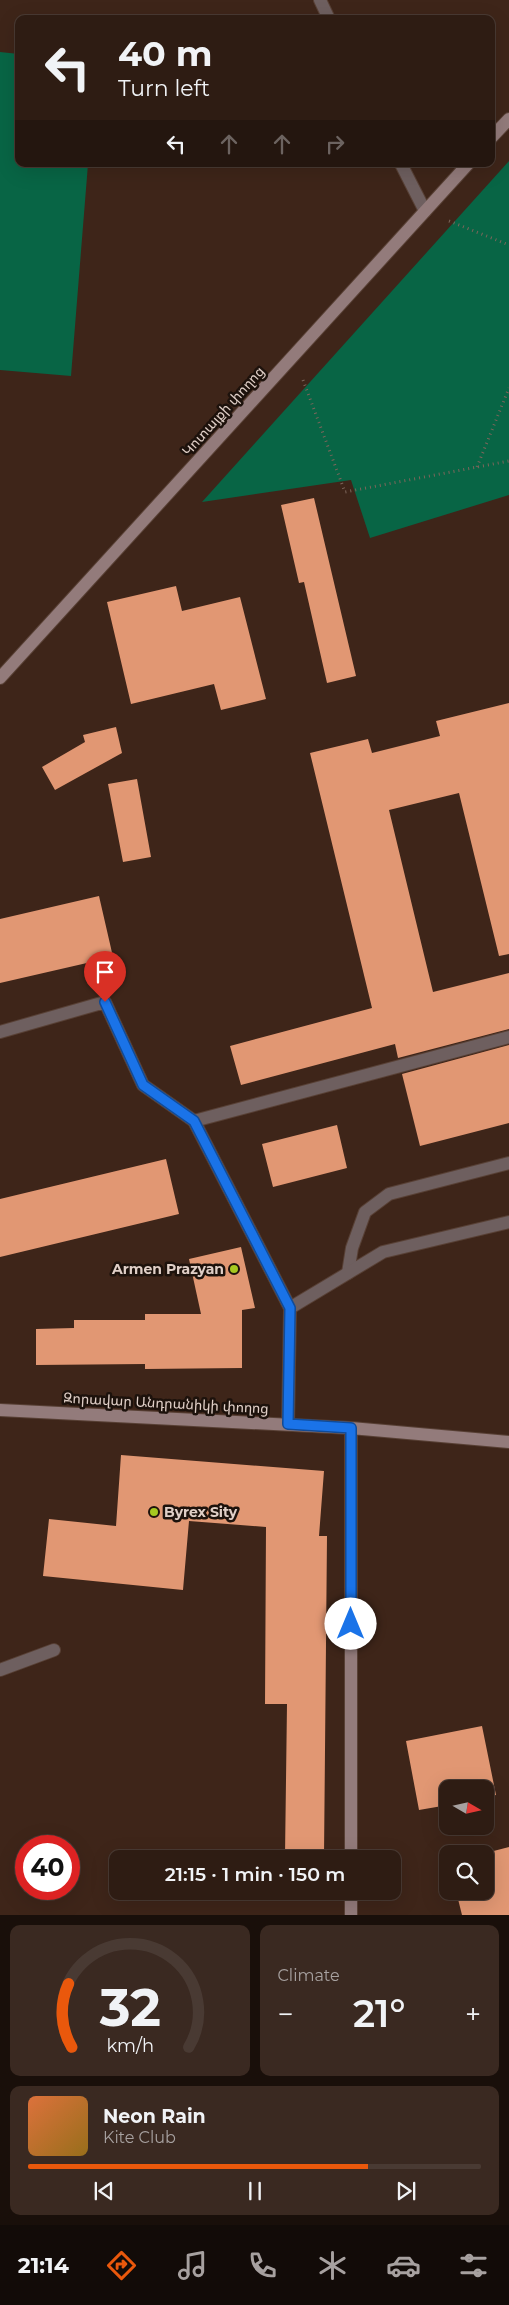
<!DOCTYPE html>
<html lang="en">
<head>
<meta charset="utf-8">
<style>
  body { margin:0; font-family:Montserrat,"Noto Sans Armenian",sans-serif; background:#3a2921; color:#f1f3f6; height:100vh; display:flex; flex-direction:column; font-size:19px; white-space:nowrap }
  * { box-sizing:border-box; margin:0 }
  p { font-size:16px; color:#a7a1a0 }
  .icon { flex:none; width:28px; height:28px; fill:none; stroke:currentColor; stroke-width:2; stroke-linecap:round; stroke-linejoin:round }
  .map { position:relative; height:1915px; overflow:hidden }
  .drawer { display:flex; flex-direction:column; gap:10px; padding:10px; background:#190f0a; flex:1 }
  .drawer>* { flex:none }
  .banner { position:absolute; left:15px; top:15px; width:480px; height:152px; border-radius:10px; box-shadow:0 5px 20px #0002,0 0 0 1px #493a33; background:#2e1c13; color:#f1f3f6; overflow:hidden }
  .needle { width:32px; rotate:99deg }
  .tools { position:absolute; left:439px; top:1780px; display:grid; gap:10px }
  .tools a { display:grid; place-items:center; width:55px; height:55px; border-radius:10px; background:#2e1c13; box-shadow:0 5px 20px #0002,0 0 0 1px #493a33; font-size:25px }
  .speed { position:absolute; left:15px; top:1835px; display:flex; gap:10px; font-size:25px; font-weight:700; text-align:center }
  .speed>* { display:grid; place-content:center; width:65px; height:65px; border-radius:50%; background:#2e1c13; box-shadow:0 5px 20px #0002,0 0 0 1px #493a33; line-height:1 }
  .speed .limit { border:8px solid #d22; background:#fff; color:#111 }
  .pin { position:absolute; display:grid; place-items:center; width:42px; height:42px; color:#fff; margin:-51px -21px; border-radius:50% 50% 50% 0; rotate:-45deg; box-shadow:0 0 5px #0007 }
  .pin .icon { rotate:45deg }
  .me { position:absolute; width:55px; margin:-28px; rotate:0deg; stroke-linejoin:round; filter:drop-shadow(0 0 4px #0008) }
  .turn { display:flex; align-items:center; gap:18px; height:105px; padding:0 20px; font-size:22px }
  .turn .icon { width:65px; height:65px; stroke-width:2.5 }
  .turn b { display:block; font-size:35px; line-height:42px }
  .lanes { display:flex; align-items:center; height:48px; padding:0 20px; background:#0003; justify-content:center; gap:25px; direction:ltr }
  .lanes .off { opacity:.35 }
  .big { font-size:38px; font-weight:600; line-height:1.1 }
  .drawer .card { flex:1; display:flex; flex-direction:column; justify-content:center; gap:8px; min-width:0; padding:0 18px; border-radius:10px; background:#3a2921 }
  .drawer .dial { align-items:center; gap:0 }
  .dial svg { height:130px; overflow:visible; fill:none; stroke:#493a33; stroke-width:7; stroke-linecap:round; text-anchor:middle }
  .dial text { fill:#f1f3f6; stroke:none }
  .song { display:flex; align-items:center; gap:15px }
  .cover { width:60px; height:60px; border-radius:8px; background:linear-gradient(135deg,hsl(20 70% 55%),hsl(40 70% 35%)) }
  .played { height:5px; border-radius:2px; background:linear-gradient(90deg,#ea580c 75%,#493a33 75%) }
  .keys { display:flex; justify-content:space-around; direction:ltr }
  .heat { display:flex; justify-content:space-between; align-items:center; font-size:28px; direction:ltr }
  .drawer .tiles { flex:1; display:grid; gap:10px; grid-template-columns:1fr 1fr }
  .card:last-child { grid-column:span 2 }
  .trip { position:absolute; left:109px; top:1850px; width:292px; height:50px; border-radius:10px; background:#2e1c13; box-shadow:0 5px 20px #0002,0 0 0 1px #493a33; font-weight:600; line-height:50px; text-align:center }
  .menu { display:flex; height:80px; justify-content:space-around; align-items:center; background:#120b08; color:#a7a1a0 }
  .menu .icon { width:35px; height:35px }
  .menu .selected { color:#ea580c }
  .menu b { font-size:22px; color:#f1f3f6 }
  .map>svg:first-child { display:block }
</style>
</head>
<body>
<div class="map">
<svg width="509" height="1915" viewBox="0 0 509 1915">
  <rect width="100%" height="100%" fill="#3e2519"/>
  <path fill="#086545" d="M 0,52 L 19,54 L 19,164 L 88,164 L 71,376 L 0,370 Z
    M 509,161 L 509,495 L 370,538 L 351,480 L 202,502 Z"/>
  <path fill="#e19773" d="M 314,498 L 356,676 L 327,683 L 304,582 L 299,583 L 281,505 Z
    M 176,586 L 182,611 L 240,597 L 266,699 L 221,710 L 214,684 L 131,704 L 107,602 Z
    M 509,703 L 509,954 L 499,956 L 459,793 L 389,810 L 433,992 L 509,973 L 509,1029 L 398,1058 L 395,1044 L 241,1085 L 230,1046 L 372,1008 L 310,753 L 368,739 L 372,753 L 440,736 L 436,721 Z
    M 116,727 L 122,753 L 55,790 L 42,767 L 85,742 L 83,735 Z
    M 137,779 L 151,857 L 123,862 L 108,784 Z
    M 99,896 L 113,957 L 0,983 L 0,919 Z
    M 509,1045 L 509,1123 L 420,1146 L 402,1074 Z
    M 337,1125 L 347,1168 L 273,1187 L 262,1144 Z
    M 166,1159 L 179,1214 L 0,1257 L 0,1199 Z
    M 241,1247 L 255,1308 L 242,1310 L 242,1368 L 145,1369 L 145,1364 L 36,1365 L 36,1329 L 74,1328 L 74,1320 L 145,1320 L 145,1314 L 201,1314 L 189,1259 Z
    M 121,1455 L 324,1471 L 319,1536 L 327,1536 L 324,1857 L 285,1856 L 287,1704 L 265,1704 L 266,1527 L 189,1521 L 183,1590 L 43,1576 L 49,1519 L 116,1526 Z
    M 482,1726 L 496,1795 L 485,1797 L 485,1789 L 448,1789 L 448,1805 L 419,1810 L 406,1741 Z
    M 509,1847 L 509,1915 L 462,1915 L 456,1891 L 485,1891 L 485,1854 L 482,1854 Z"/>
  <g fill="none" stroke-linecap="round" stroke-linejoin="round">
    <g stroke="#584035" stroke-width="14">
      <path id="lane" d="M 320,0 L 329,19
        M 401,164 L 425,211
        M 194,1121 L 509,1037
        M 348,1273 L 352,1248 L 365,1212 L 389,1194 L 509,1163
        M 0,1670 L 54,1650"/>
    </g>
    <g stroke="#584035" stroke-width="14">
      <path id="street" d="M 0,1032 L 105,1002 L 143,1085 L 194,1121 L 290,1308
        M 288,1424 L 290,1308 L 383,1252 L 509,1222"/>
    </g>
    <g stroke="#584035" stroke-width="14">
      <path id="secondary" d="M 491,138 L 509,119
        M 0,678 L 468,164
        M 0,1410 L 351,1428 L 509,1442
        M 351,1859 L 351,1428
        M 351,1891 L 351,1915"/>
    </g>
    <path stroke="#7c665b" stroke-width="3" stroke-dasharray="1 4" stroke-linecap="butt" d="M 449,221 L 509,245
      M 303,380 L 345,492 L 509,461
      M 477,467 L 509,388"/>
    <use href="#lane" stroke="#6e5f5f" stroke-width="12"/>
    <use href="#street" stroke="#6e5f5f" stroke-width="12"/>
    <use href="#secondary" stroke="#937b7b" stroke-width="12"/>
  </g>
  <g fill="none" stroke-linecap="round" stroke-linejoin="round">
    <g stroke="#114b97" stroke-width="12">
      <path id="route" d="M 105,1002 L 143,1085 L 194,1121 L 290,1308 L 288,1424 L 351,1428 L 351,1624"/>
    </g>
    <use href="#route" stroke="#1a73e8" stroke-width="9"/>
  </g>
  <g fill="#a6c821" stroke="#1d120c" stroke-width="2">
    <circle cx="234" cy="1269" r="5"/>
    <circle cx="154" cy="1512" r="5"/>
  </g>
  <g text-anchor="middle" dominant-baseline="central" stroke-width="5" stroke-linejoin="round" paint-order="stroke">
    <g font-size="14" fill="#e0cfc7" stroke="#1d120c">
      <text transform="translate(223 411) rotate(-48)">Կոտայքի փողոց</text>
      <text transform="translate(166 1403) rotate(3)">Զորավար Անդրանիկի փողոց</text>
    </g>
    <g font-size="14" font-weight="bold" fill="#e0cfc7" stroke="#1d120c" text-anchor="end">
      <text x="224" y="1269">Armen Prazyan</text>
      <text x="164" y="1512" text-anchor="start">Byrex Sity</text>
    </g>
  </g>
</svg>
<div class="tools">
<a><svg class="needle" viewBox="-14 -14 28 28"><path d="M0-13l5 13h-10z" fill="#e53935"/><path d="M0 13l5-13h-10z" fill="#a7a1a0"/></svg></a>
<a><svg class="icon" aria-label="search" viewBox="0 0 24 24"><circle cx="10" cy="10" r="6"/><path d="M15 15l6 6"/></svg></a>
</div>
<div class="speed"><div class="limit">40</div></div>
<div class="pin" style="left:105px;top:1002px;background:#d93025"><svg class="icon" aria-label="arrive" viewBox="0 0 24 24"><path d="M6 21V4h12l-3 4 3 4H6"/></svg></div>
<svg class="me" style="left:351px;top:1624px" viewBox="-20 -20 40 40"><circle r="19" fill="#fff"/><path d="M0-13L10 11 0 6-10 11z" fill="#1a73e8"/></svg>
<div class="trip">21:15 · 1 min · 150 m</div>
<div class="banner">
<div class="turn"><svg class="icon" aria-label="left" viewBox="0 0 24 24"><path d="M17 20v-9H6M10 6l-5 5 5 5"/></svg><div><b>40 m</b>Turn left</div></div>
<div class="lanes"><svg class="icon" aria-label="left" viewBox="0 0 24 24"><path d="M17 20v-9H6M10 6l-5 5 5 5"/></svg><svg class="icon off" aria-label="ahead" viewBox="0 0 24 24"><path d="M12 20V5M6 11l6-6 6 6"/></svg><svg class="icon off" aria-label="ahead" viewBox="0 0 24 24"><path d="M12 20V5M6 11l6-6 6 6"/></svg><svg class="icon off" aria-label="right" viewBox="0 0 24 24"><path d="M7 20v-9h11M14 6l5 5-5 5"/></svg></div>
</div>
</div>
<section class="drawer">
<div class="tiles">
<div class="card dial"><svg viewBox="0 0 100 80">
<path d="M14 69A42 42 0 1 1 86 69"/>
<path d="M14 69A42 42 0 0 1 12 30" stroke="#ea580c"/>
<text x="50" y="56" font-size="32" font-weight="700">32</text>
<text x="50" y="72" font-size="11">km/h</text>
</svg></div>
<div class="card"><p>Climate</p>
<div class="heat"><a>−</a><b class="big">21°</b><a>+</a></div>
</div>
<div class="card">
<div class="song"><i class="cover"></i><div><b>Neon Rain</b><p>Kite Club</p></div></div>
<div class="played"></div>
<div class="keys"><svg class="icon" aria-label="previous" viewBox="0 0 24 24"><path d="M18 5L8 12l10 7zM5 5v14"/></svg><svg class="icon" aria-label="pause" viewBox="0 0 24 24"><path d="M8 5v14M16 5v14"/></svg><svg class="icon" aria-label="next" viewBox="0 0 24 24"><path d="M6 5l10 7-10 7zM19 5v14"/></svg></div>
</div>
</div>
</section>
<nav class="menu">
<b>21:14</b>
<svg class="icon selected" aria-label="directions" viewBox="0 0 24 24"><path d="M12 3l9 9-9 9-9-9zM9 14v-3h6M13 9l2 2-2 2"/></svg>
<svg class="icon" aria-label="music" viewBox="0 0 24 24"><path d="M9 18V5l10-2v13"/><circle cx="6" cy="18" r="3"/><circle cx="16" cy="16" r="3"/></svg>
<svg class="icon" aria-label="phone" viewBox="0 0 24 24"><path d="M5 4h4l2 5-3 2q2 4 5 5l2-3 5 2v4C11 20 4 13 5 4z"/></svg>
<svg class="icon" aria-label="climate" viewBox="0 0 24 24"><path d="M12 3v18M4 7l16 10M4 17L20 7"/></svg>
<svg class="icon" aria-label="car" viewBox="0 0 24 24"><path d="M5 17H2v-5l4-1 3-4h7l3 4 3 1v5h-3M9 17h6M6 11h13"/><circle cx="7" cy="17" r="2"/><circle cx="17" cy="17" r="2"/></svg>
<svg class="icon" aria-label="filters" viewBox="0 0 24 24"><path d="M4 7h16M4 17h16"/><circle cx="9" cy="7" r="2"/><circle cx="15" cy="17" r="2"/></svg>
</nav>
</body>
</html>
